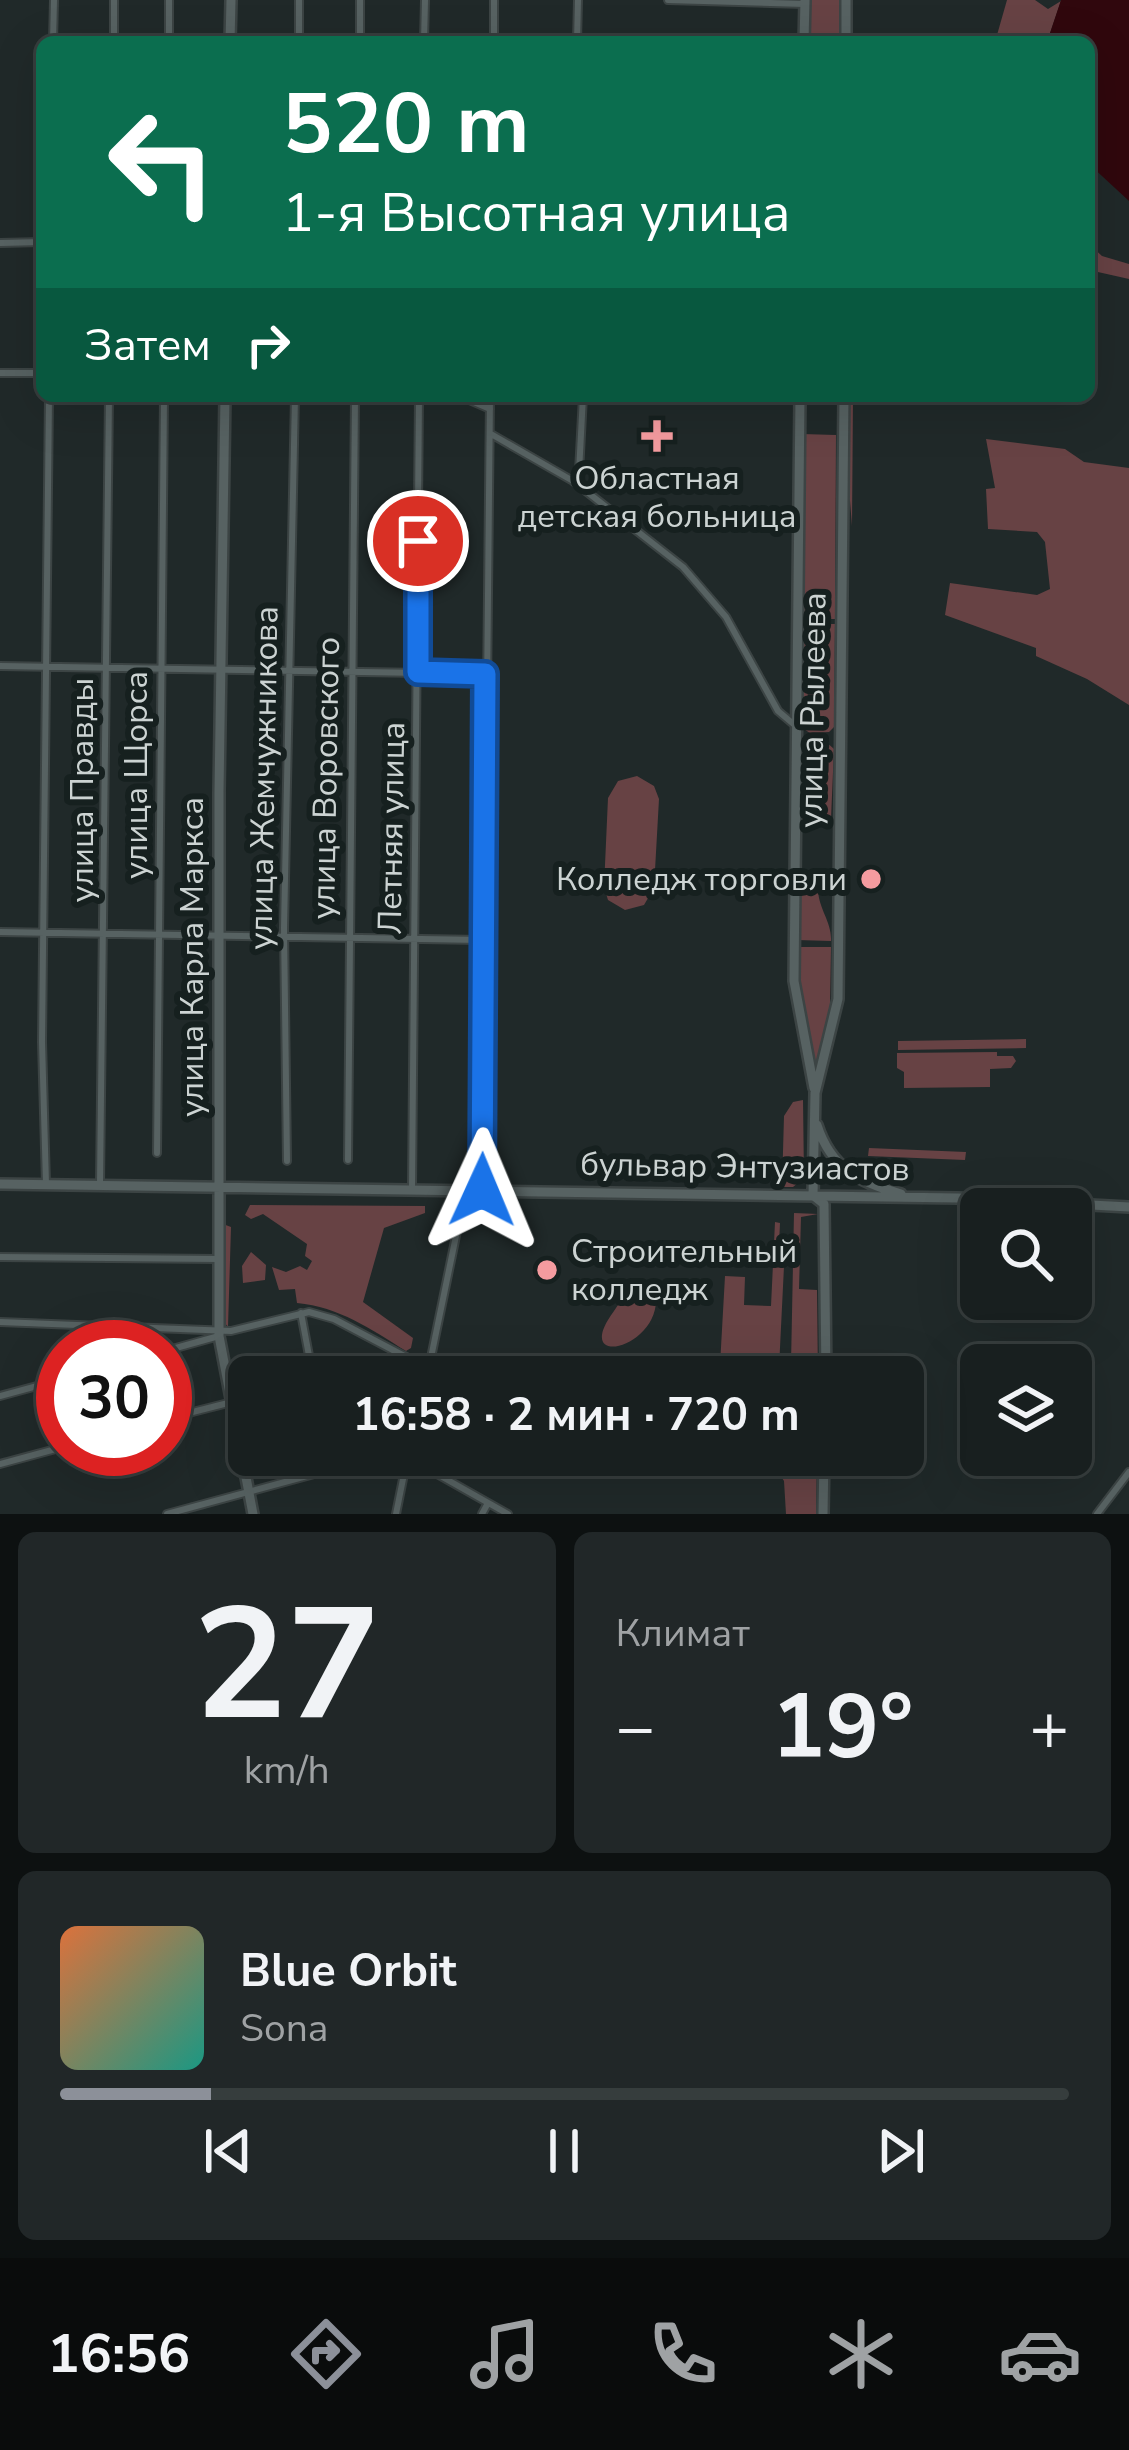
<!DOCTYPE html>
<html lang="ru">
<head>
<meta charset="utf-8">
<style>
  body { margin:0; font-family:"Nunito Sans",sans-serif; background:#212728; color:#f1f3f6; height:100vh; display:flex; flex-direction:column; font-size:45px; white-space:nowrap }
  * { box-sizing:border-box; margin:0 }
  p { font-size:39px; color:#9fa2a4 }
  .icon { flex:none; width:66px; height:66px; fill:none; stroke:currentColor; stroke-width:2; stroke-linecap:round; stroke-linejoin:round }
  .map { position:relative; height:1514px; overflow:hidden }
  .sheet { display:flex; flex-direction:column; gap:18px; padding:18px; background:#0d1111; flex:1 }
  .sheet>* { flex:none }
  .guide { position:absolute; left:36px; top:36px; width:1059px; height:366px; border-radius:18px; box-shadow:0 12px 48px #0002,0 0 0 3px #363d3d; background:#0b6e4f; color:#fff; overflow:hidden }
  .controls { position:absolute; left:960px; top:1188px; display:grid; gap:24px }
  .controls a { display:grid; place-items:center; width:132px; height:132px; border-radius:18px; background:#181f1f; box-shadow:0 12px 48px #0002,0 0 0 3px #363d3d; font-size:60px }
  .speed { position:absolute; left:36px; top:1320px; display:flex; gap:24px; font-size:60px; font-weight:700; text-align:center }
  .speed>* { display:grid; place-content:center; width:156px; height:156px; border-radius:50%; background:#181f1f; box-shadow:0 12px 48px #0002,0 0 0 3px #363d3d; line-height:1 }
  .speed .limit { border:18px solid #d22; background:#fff; color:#111 }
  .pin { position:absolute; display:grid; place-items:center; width:102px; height:102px; color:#fff; margin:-51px; border:6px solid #fff; border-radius:50%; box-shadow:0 3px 12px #0007 }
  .me { position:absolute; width:132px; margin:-66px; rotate:1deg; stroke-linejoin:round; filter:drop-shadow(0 0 9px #0008) }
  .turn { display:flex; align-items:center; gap:42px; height:252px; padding:0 48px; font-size:54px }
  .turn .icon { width:156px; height:156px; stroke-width:2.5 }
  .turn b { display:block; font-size:84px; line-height:102px }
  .then { display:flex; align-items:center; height:114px; padding:0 48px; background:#0003; gap:24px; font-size:45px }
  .big { font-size:90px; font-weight:700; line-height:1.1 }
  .sheet .tile { flex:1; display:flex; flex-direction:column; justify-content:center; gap:18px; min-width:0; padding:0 42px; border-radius:18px; background:#212728 }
  .sheet .dial { align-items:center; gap:0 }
  .dial b { font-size:156px; line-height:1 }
  .song { display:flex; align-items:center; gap:36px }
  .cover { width:144px; height:144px; border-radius:18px; background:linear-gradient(135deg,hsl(20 70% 55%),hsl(170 70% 35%)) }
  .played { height:12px; border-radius:6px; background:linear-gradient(90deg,#8c9099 15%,#363d3d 15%) }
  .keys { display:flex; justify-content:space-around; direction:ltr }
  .heat { display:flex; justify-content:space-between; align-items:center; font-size:66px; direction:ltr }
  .sheet .tiles { flex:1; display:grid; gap:18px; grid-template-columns:1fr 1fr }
  .tile:last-child { grid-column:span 2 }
  .trip { position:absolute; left:228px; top:1356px; width:696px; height:120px; border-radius:18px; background:#181f1f; box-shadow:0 12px 48px #0002,0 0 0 3px #363d3d; font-weight:700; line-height:120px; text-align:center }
  .tab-bar { display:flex; height:192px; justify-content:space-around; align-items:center; background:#0a0c0c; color:#9fa2a4 }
  .tab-bar .icon { width:84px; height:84px }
  .tab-bar .on { color:#8c9099 }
  .tab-bar b { font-size:54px; color:#f1f3f6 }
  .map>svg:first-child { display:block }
</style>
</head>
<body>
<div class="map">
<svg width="1129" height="1514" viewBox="0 0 1129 1514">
  <rect width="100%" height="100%" fill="#202929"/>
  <path fill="#674244" d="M 807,0 L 840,0 L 839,36 L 807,34 Z
    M 1007,0 L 1035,0 L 1048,9 L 1061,1 L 1047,42 L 995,42 Z
    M 1089,244 L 1102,256 L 1129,264 L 1129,279 L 1089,270 Z
    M 847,396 L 853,396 L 852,526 L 850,501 L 846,497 Z
    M 802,434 L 836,435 L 835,619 L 800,619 Z
    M 986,439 L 1065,449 L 1084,462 L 1129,468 L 1129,705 L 1087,679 L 1036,656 L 1036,648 L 945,615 L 950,583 L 1037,595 L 1050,589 L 1045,542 L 1037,532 L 988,529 L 986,489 L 995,488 Z
    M 800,624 L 835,624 L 834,727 L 829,732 L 810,733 L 799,726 Z
    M 825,741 L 834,749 L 831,819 L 829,823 L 826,818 L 808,818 L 807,831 L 799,816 L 801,745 Z
    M 637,776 L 654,786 L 659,799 L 654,888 L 644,905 L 625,910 L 608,900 L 604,887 L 608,798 L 618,781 Z
    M 811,874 L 810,888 L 818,890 C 819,910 832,922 831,941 L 797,940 L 800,891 Z
    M 797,947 L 831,947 L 830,1006 L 813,1081 L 798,1001 Z
    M 1026,1039 L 1026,1048 L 898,1050 L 898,1041 Z
    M 997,1052 L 997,1056 L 1013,1056 L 1016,1061 L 1011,1068 L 990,1069 L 990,1087 L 904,1088 L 904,1072 L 897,1068 L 897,1053 Z
    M 803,1100 L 804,1178 L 793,1187 L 782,1187 L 784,1116 L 793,1102 Z
    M 869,1148 L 966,1152 L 965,1160 L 868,1156 Z
    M 250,1205 L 425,1206 L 425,1213 L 384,1228 L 363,1302 L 413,1338 L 411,1348 L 406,1351 C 371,1329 339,1307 297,1303 L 295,1289 L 279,1290 L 272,1267 L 286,1272 L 300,1266 L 307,1270 L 312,1261 L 305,1256 L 307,1244 L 263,1214 L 251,1219 L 245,1215 Z
    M 794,1213 L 818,1214 L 801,1217 L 799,1289 L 817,1290 L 818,1377 L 769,1377 L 769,1370 L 784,1371 L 791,1364 Z
    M 775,1222 L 780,1223 L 779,1245 L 785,1246 L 779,1368 L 720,1365 L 725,1276 L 745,1277 L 744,1305 L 771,1306 Z
    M 223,1224 L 231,1227 L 228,1327 L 224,1322 Z
    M 251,1252 L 266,1265 L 265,1280 L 243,1283 L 242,1266 Z
    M 643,1286 L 656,1296 C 660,1349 570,1370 614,1311 C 623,1298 628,1289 643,1286 Z
    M 767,1455 L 817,1455 L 816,1514 L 786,1514 L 784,1481 Z"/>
  <path fill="#30070d" d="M 1061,0 L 1129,0 L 1129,201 L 1089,164 L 1089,42 L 1047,42 Z"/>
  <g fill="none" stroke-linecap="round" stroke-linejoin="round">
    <g stroke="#3c4444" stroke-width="10">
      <path id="minor" d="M 169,0 L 169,42
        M 668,0 L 805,4
        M 53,42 L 54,0
        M 114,42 L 114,0
        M 299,42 L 299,0
        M 360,42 L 360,0
        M 424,42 L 425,0
        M 494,42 L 494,0
        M 577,42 L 578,0
        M 0,243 L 42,242
        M 0,373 L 42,373
        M 460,396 L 490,409
        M 491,434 L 573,481 L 683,567 L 726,617 L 778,711 L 797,727
        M 573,481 L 579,472 L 583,396
        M 0,666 L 485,674
        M 0,932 L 482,940
        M 157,1153 L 164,396
        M 348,1160 L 355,396
        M 287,1161 L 284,928 L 295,396
        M 46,1184 L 42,1042 L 49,396
        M 100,1184 L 109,396
        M 412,1189 L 419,396
        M 482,1190 L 490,396
        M 0,1257 L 218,1259
        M 301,1313 L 313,1377
        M 0,1322 L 231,1331 L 309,1312 L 334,1319 L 429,1369
        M 165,1351 L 219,1336
        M 427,1377 L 465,1192
        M 0,1396 L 63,1379
        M 165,1419 L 232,1402
        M 326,1455 L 329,1470
        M 0,1464 L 63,1447
        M 167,1514 L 329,1470 L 407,1457 L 508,1514
        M 396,1514 L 407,1459
        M 482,1514 L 488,1503
        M 1097,1514 L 1129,1472"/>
    </g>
    <g stroke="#3c4444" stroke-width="14">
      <path id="tertiary" d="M 814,1196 L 824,1204 L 826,1377
        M 823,1514 L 824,1455"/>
    </g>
    <g stroke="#3c4444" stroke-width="14">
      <path id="secondary" d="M 230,42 L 231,0
        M 804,42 L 805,0
        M 846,42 L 846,0
        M 225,396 L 219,792 L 219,1336 L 253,1514
        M 800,396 L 794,981 L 814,1088
        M 817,1125 C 831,1169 860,1182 901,1194
        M 0,1184 L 958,1198 L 1129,1207
        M 813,1196 L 815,1093 L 838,999 L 844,396"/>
    </g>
    <use href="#minor" stroke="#576262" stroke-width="6"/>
    <use href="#tertiary" stroke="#576262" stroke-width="9"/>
    <use href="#secondary" stroke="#576262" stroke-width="9"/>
  </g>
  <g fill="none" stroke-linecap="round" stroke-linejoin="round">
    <g stroke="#114b97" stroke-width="30">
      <path id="route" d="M 418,541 L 418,672 L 485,674 L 482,1190"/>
    </g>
    <use href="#route" stroke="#1a73e8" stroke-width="21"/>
  </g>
  <g fill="#f49b9f" stroke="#16201f" stroke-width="4.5">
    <path d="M651 418h12v12h12v12h-12v12h-12v-12h-12v-12h12z"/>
    <circle cx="871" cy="879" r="12"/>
    <circle cx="547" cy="1270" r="12"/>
  </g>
  <g text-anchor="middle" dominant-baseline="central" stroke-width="12" stroke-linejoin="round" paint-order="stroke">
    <g font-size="33" fill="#ccd3d2" stroke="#16201f">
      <text x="657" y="478">Областная<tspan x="657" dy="38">детская больница</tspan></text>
      <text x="847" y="879" text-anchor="end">Колледж торговли</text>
      <text x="571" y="1251" text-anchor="start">Строительный<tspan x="571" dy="38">колледж</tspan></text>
    </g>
    <g font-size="33" fill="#ccd3d2" stroke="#16201f">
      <text transform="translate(813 710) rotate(-89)">улица Рылеева</text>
      <text transform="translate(136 775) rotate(-90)">улица Щорса</text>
      <text transform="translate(264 778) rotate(-89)">улица Жемчужникова</text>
      <text transform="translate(326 778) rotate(-89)">улица Воровского</text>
      <text transform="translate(82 790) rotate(-90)">улица Правды</text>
      <text transform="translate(392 828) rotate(-89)">Летняя улица</text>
      <text transform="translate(192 957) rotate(-90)">улица Карла Маркса</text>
      <text transform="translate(745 1167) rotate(1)">бульвар Энтузиастов</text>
    </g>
  </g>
</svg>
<div class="controls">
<a><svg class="icon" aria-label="search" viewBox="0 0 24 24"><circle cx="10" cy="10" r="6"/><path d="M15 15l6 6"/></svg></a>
<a><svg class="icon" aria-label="layers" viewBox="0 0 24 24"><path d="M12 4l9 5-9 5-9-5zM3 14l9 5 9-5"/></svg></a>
</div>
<div class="speed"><div class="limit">30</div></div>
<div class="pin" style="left:418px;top:541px;background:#d93025"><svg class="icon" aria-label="arrive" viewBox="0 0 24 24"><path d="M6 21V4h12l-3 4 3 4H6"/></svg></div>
<svg class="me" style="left:482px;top:1190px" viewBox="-20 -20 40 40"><path d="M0-17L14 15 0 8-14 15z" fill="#1a73e8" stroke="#fff" stroke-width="4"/></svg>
<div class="trip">16:58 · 2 мин · 720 m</div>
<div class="guide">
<div class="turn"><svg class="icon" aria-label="left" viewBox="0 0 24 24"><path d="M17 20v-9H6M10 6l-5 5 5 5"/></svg><div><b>520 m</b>1-я Высотная улица</div></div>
<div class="then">Затем<svg class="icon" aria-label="right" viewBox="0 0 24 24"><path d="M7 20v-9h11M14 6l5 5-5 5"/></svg></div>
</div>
</div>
<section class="sheet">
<div class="tiles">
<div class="tile dial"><b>27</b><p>km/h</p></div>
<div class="tile"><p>Климат</p>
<div class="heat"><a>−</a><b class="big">19°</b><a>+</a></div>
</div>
<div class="tile">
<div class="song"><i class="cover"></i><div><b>Blue Orbit</b><p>Sona</p></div></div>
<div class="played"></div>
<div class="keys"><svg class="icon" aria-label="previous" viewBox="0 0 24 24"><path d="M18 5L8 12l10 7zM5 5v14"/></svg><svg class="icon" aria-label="pause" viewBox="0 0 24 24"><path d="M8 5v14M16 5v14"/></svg><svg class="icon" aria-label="next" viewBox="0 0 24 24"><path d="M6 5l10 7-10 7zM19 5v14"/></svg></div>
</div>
</div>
</section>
<nav class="tab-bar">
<b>16:56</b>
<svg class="icon on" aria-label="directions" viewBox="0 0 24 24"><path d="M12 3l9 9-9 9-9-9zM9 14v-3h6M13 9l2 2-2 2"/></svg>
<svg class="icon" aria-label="music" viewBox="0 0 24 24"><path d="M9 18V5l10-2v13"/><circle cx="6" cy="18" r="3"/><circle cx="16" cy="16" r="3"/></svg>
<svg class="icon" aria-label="phone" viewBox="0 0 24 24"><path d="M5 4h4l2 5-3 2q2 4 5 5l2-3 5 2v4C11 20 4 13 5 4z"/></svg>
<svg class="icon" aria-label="climate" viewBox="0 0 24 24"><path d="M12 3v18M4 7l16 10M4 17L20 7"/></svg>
<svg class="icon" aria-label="car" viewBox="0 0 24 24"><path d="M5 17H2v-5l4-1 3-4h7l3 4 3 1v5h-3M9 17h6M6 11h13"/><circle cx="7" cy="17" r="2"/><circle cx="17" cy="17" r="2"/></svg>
</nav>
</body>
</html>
